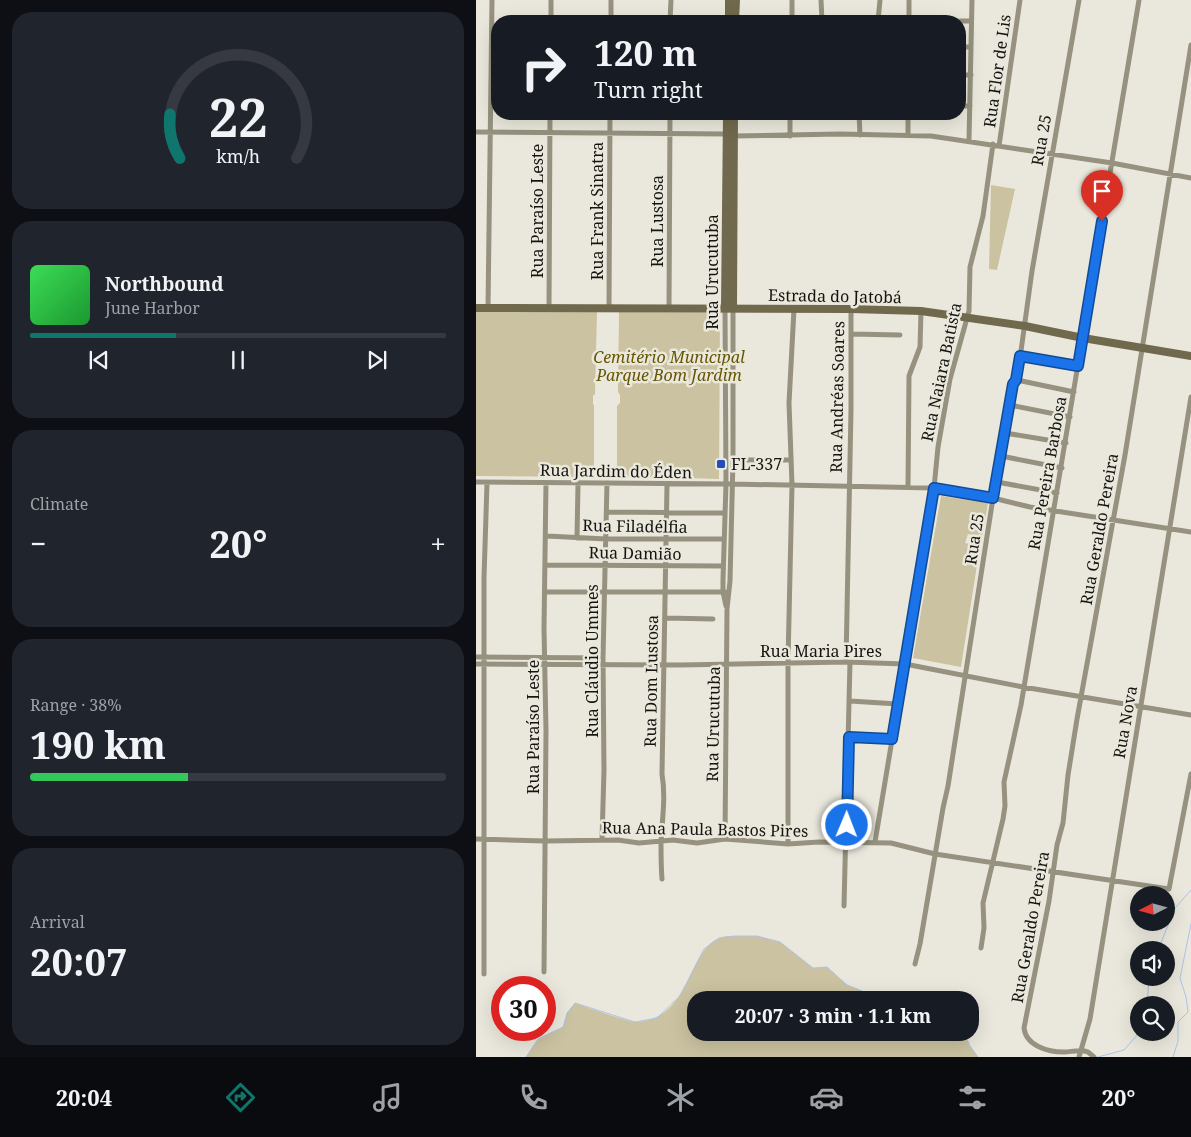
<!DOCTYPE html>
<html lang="en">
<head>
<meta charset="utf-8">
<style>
  body { margin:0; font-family:"Noto Serif",serif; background:#20242c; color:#f1f3f6; height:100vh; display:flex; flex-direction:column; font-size:19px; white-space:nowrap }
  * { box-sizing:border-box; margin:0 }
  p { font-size:16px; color:#9ea1a6 }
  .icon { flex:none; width:28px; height:28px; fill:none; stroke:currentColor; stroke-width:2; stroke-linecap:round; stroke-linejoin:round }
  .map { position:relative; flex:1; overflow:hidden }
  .details { display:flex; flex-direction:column; gap:12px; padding:12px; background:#0d0f14; width:476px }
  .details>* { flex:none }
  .banner { position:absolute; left:15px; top:15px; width:475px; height:105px; border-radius:20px; box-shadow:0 5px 20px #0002; background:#171b24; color:#f1f3f6; overflow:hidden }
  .needle { width:32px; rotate:264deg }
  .controls { position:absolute; left:654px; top:886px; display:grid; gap:10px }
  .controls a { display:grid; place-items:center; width:45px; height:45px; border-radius:50%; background:#171b24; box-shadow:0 5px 20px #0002; font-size:25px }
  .speed { position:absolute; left:15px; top:976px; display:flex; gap:10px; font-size:25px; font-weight:700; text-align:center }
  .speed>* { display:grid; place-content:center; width:65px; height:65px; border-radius:50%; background:#171b24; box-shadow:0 5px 20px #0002; line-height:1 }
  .speed .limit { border:8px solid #d22; background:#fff; color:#111 }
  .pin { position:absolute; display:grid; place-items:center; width:42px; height:42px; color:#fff; margin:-51px -21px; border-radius:50% 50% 50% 0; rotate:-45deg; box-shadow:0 0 5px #0007 }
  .pin .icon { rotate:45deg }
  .me { position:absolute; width:55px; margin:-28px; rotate:1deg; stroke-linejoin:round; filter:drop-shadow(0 0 4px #0008) }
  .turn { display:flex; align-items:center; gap:18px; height:105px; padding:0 20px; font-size:22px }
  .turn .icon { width:65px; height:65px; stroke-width:2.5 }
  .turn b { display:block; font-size:35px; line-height:42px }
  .big { font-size:38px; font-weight:700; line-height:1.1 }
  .details .tile { flex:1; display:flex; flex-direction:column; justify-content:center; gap:8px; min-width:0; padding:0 18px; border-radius:20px; background:#20242c }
  .details .dial { align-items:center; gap:0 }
  .dial svg { height:130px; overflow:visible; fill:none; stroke:#363941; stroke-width:7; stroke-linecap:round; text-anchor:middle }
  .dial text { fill:#f1f3f6; stroke:none }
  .song { display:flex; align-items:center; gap:15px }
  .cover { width:60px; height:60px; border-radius:8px; background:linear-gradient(135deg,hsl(130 70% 55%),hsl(130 70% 35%)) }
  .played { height:5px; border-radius:2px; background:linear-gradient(90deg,#0f766e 35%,#363941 35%) }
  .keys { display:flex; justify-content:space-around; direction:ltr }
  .heat { display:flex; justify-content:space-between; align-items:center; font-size:28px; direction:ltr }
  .charge { height:8px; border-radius:4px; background:linear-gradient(90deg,#34c759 38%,#363941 0) }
  .trip { position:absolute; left:211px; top:991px; width:292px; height:50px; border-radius:20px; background:#171b24; box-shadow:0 5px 20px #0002; font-weight:700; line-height:50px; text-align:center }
  .tab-bar { display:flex; height:80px; justify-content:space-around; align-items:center; background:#090b0e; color:#9ea1a6 }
  .tab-bar .icon { width:35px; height:35px }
  .tab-bar .active { color:#0f766e }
  .tab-bar b { font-size:22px; color:#f1f3f6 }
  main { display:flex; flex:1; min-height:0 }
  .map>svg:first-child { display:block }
</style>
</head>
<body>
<main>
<section class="details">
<div class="tile dial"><svg viewBox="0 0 100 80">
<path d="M14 69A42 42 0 1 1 86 69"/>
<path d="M14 69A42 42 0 0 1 8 42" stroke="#0f766e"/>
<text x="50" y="56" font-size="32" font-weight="700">22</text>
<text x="50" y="72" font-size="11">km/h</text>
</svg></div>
<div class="tile">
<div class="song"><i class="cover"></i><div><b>Northbound</b><p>June Harbor</p></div></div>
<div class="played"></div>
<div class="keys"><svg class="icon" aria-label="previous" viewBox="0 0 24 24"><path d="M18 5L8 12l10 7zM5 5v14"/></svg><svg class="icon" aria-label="pause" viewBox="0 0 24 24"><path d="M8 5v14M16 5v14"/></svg><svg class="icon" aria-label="next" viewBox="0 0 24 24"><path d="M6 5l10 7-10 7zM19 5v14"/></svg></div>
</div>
<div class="tile"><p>Climate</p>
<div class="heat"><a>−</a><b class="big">20°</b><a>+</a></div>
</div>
<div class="tile"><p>Range · 38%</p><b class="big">190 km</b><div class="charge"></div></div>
<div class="tile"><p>Arrival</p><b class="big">20:07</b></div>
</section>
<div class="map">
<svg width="715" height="1057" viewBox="0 0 715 1057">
  <rect width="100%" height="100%" fill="#eae8dc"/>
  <path fill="#cac2a0" d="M 515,185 L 539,189 L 521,270 L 513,269 Z
    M 0,312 L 121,312 L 119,394 L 117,396 L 117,404 L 118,405 L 118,477 L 0,476 Z
    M 143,312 L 244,313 L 243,479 L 141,476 L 141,406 L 144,403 L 144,395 L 142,392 Z
    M 465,496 L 512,503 L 506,537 L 492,534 L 489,543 L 504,546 L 485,667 L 437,658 Z
    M 259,936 L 281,936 L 304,942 L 337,968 L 351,967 L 371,985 L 391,993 L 394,999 L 399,1000 L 220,1000 L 220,1032 L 488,1033 L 494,1046 L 502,1057 L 50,1057 L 62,1039 L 87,1027 L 91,1013 L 99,1003 C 111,1007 151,1022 161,1022 C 216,1018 211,949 244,938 C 248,936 254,936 259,936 Z"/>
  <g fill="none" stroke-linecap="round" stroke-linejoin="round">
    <path stroke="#adc2eb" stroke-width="1" d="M 682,950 L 699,908 L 715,890
      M 671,1005 L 673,978
      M 488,1032 L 494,1046 L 502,1057
      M 50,1057 L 62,1039 L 87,1027 L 91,1013 L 99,1003 L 159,1022 L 181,1018 L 204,996 L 228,949 L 243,938 L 259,936 L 281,936 L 304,942 L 337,968 L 351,967 L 371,985 L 391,993 L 394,999 L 399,1000
      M 622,1057 L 648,1050 L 664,1032
      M 697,1057 L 702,1041 L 702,1022 L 712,1012 L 710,997 L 704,978 L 715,924"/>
    <path stroke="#96927f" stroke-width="5" d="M 75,0 L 75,21
      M 345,0 L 346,21
      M 135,21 L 135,0
      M 194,21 L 195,0
      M 316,21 L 316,0
      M 402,21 L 404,0
      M 433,21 L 471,21
      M 433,21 L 433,0
      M 484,21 L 495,21
      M 484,47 L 495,47
      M 484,75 L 495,75
      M 484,106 L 494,106
      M 383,114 L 384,135
      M 0,132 L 251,134 L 258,136 L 364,134 L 455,136 L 636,163 L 715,178
      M 432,134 L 432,114
      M 314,136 L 314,114
      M 493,140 L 496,0
      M 523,146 L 544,0
      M 12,308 L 16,0
      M 133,308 L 134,114
      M 193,308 L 194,114
      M 249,308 L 250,484 L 247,580 L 247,592 L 250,606
      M 73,309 L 74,114
      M 375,334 L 424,335
      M 544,356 L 602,366
      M 541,380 L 598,392
      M 534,405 L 594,417
      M 529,433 L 590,443
      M 525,456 L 586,468
      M 257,460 L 315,460
      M 0,482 L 255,484 L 458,488 L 517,498 L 554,507 L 715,532
      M 521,482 L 581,493
      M 432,487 L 433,376 L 444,347 L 445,311
      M 131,512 L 248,513
      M 71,536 L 130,539 L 248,539
      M 101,538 L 102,484
      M 70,565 L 247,566
      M 69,592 L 249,592
      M 190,618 L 237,619
      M 0,657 L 127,658
      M 370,662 L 375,410 L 375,309
      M 0,664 L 204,665 L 370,662 L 429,664 L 547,687 L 715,715
      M 374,701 L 422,704
      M 373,737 L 416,739
      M 0,839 L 69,841 L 142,840 L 163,843 L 197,840 L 221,843 L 249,839 L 312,844 L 343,842 L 415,843 L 459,854 L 693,889 L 715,774
      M 249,839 L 251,609 L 254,581 L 257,460 L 257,308
      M 126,840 L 128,770 L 127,658 L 131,483
      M 399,842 L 458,488 L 462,447 L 474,379 L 493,311 L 494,267 L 507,216 L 517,144
      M 312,844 L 312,662 L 316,485 L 313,403 L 318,309
      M 186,879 C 185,867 185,855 185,843 C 186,819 190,798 186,774 L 191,484
      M 368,906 L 374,662
      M 505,948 L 508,928 L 507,903 L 527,819 L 529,806 L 528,782 L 545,705 L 663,0
      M 439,964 L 444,944 L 467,808 L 472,786 L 517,498 L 537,384 L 541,380 L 556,271 L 603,0
      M 68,972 L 70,731 L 68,628 L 70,483
      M 8,974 L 8,578 L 11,483
      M 603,1057 L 614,1019 L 715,397
      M 618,1057 C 617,1056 613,1053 612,1052 C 605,1049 595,1052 588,1052 C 572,1052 550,1046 548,1028 L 573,901 L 581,845 L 587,823 L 592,775 L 601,719 L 649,455 L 715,45"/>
    <path stroke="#70694d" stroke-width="8" d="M 253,21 L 253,0
      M 259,21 L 260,0
      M 0,308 L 375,309 L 445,311 L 549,326 L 607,338 L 715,356
      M 249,308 L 251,114
      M 257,308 L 258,114"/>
  </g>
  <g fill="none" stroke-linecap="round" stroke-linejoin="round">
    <g stroke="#114b97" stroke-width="12">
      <path id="route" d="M 371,825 L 373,737 L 416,739 L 458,488 L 517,498 L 537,384 L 540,380 L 544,356 L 602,366 L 626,221"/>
    </g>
    <use href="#route" stroke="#1a73e8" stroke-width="9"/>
  </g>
  <rect fill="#204ebc" stroke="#eae8dc" stroke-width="2" x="240" y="459" width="10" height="10" rx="2.5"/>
  <g text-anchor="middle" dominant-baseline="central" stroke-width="5" stroke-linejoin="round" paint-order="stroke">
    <g font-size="16" fill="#151410" stroke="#eae8dc">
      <text transform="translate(521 71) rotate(-82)">Rua Flor de Lis</text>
      <text transform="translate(565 140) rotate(-80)">Rua 25</text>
      <text transform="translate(61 211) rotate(-90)">Rua Paraíso Leste</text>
      <text transform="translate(121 211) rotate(-90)">Rua Frank Sinatra</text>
      <text transform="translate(181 221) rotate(-90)">Rua Lustosa</text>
      <text transform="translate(236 272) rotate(-90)">Rua Urucutuba</text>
      <text transform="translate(359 296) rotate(1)">Estrada do Jatobá</text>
      <text transform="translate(465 372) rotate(-78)">Rua Naiara Batista</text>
      <text transform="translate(361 397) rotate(-89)">Rua Andréas Soares</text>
      <text transform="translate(140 471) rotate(1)">Rua Jardim do Éden</text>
      <text transform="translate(571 473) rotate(-80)">Rua Pereira Barbosa</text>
      <text transform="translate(159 526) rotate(1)">Rua Filadélfia</text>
      <text transform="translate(623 529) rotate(-80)">Rua Geraldo Pereira</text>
      <text transform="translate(498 539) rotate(-81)">Rua 25</text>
      <text transform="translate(159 553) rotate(1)">Rua Damião</text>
      <text x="345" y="651">Rua Maria Pires</text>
      <text transform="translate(116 661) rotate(-90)">Rua Cláudio Ummes</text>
      <text transform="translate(175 681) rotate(-89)">Rua Dom Lustosa</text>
      <text transform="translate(649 722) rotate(-80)">Rua Nova</text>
      <text transform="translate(237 724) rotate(-89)">Rua Urucutuba</text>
      <text transform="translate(57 727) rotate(-90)">Rua Paraíso Leste</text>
      <text transform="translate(229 829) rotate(1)">Rua Ana Paula Bastos Pires</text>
      <text transform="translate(554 927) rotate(-80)">Rua Geraldo Pereira</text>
    </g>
    <g font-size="16" font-style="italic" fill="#665604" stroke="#eae8dc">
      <text x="193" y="357">Cemitério Municipal<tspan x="193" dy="18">Parque Bom Jardim</tspan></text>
    </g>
    <g font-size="16" fill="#151410" stroke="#eae8dc" text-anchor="start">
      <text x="255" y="464">FL-337</text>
    </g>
  </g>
</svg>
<div class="controls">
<a><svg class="needle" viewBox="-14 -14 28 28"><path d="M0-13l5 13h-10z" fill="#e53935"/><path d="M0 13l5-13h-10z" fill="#9ea1a6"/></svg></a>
<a><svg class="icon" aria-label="sound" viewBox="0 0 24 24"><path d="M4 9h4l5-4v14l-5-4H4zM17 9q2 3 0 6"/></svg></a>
<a><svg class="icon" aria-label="search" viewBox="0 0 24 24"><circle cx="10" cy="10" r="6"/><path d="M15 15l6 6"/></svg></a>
</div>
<div class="speed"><div class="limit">30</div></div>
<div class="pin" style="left:626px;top:221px;background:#d93025"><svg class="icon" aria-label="arrive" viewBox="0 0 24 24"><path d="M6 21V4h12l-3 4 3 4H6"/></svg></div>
<svg class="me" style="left:371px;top:825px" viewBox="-20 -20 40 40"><circle r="17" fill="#1a73e8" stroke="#fff" stroke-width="3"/><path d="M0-11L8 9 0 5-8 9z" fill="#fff"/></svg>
<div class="trip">20:07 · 3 min · 1.1 km</div>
<div class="banner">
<div class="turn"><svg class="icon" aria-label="right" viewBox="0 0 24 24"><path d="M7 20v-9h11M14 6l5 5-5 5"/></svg><div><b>120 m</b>Turn right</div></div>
</div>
</div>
</main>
<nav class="tab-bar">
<b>20:04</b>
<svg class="icon active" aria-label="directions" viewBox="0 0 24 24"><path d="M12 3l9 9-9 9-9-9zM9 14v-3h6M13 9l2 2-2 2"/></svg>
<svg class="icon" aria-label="music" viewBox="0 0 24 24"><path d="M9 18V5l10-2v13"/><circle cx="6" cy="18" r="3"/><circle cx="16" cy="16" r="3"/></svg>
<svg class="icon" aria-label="phone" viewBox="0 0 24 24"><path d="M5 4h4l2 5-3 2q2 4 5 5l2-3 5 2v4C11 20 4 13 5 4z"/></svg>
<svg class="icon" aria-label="climate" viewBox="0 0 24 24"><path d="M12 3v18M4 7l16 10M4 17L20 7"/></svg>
<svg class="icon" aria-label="car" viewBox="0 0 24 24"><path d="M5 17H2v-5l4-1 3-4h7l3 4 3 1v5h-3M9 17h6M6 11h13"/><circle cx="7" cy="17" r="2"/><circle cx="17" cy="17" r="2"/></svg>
<svg class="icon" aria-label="filters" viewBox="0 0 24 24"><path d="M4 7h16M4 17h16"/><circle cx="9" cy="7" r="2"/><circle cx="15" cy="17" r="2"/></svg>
<b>20°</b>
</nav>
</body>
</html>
